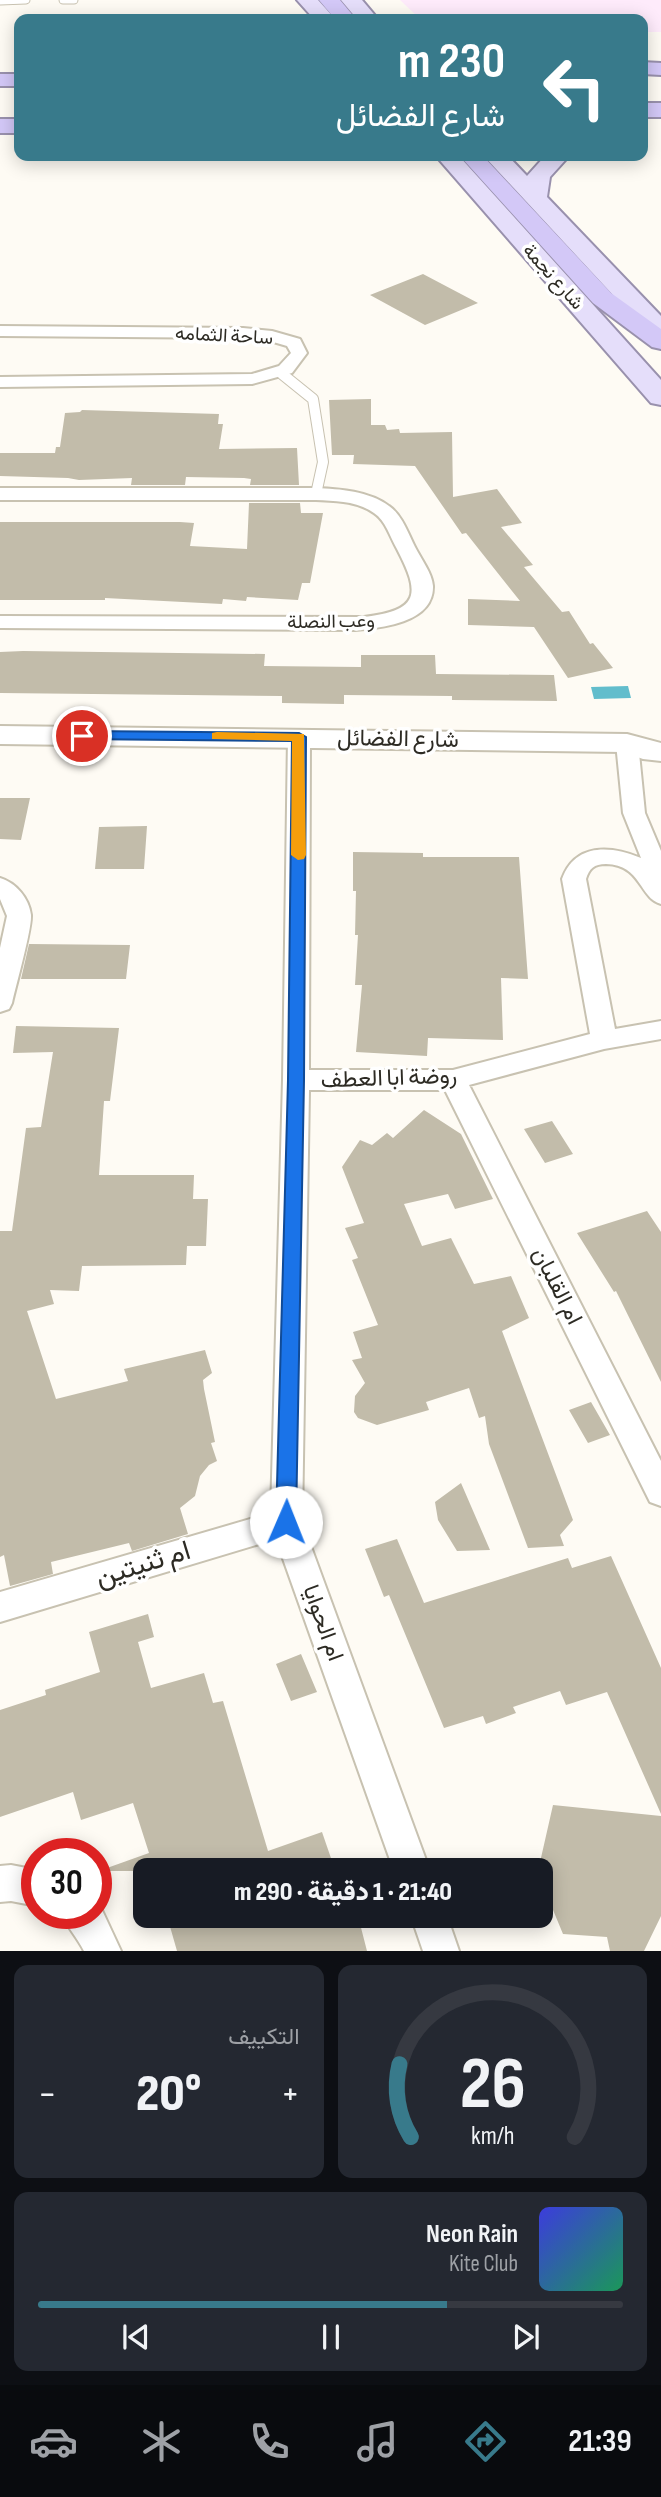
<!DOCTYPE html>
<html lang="ar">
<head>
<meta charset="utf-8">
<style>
  body { margin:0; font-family:"Sofia Sans Condensed",Vazirmatn,sans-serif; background:#242831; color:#f1f3f6; direction:rtl; height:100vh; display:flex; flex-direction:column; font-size:26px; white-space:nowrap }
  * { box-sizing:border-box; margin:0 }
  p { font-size:23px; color:#9ea1a6 }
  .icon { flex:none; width:38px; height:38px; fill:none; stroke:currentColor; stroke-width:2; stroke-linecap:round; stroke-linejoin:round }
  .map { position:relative; height:1951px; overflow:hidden; direction:ltr }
  .panel { display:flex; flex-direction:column; gap:14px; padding:14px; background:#0d0f14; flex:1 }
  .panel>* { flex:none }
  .guide { position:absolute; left:14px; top:14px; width:634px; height:147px; border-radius:14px; box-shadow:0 4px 18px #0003; direction:rtl; background:#387a8b; color:#fff; overflow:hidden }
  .speed { position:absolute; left:21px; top:1838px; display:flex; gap:14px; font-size:35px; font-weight:700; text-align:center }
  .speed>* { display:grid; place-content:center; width:91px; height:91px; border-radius:50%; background:#171b24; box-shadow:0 4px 18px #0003; line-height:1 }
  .speed .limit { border:10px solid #d22; background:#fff; color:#111 }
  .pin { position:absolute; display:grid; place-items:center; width:60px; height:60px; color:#fff; margin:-30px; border:4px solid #fff; border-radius:50%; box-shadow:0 2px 7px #0007 }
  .me { position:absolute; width:77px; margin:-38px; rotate:1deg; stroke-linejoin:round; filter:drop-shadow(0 0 5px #0008) }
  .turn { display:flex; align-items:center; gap:24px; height:147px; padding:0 28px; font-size:32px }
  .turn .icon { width:91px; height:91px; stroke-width:2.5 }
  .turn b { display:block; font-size:49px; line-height:60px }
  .big { font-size:52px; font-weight:800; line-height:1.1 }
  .panel .widget { flex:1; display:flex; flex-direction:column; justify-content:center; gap:10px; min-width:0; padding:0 24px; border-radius:14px; background:#242831 }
  .panel .dial { align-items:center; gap:0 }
  .dial svg { height:182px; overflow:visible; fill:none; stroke:#363941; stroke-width:7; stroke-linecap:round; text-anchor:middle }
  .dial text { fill:#f1f3f6; stroke:none }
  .song { display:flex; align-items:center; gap:21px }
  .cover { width:84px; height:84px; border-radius:10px; background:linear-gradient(135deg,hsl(240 70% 55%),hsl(150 70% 35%)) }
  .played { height:7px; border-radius:4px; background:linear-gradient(90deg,#387a8b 70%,#363941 70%) }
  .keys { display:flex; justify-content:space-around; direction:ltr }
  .heat { display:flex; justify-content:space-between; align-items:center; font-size:38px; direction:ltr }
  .panel .tiles { flex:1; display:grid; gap:14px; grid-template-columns:1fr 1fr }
  .widget:last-child { grid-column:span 2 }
  .trip { position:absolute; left:133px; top:1858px; width:420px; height:70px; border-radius:14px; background:#171b24; box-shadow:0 4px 18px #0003; font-weight:800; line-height:70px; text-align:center; direction:rtl }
  .menu { display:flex; height:112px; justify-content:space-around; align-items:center; background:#090b0e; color:#9ea1a6 }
  .menu .icon { width:49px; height:49px }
  .menu .current { color:#387a8b }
  .menu b { font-size:32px; color:#f1f3f6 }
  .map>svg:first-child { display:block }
</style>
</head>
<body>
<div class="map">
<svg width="661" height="1951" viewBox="0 0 661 1951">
  <rect width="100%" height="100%" fill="#fefbf4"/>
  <path fill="#feebfb" d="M 400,0 L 661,0 L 661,32 L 642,32 L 642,19 L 420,19 Z"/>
  <path fill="#62bdcc" d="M 628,686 L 631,698 L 594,699 L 591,687 Z"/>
  <path fill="#c2bcaa" d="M 423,274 L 478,303 L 425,325 L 370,295 Z
    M 371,399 L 371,425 L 385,425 L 387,430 L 399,429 L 400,433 L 452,432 L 453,497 L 497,489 L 522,523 L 501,527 L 533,565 L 524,567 L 562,612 L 569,611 L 590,644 L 593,643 L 613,668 L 568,678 L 534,627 L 468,625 L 468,599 L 520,601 L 466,533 L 462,534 L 415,466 L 353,464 L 354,455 L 332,455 L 329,400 Z
    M 82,410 L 219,414 L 218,424 L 223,424 L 219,449 L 297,448 L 299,485 L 250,485 L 251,479 L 244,478 L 186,477 L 185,485 L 131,485 L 132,478 L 79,480 L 68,478 L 0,476 L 0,453 L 55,453 L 56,447 L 60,447 L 65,413 L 80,412 Z
    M 249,503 L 300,503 L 301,513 L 323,513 L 310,583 L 302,583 L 298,600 L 247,597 L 246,601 L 223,599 L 222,604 L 105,598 L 105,600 L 0,600 L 0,522 L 180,522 L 194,523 L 190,546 L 247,549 Z
    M 23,651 L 265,654 L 264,666 L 361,667 L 361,655 L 435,655 L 436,674 L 554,675 L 557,701 L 452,700 L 452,696 L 344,695 L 344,704 L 282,703 L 282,696 L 0,693 L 0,652 Z
    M 0,798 L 30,798 L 21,840 L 0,839 Z
    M 147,826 L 144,869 L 95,869 L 99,827 Z
    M 353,852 L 423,853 L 423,857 L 519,857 L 528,979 L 501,978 L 503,1040 L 428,1038 L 427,1056 L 356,1052 L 362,985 L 355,985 L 358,935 L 355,935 L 356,891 L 353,891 Z
    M 29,944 L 130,945 L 126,979 L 21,979 Z
    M 16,1026 L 119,1028 L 110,1101 L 104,1101 L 99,1175 L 194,1175 L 193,1199 L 208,1199 L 206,1246 L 187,1246 L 186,1265 L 82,1266 L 79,1291 L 50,1290 L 54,1304 L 27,1311 L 56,1399 L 128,1381 L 124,1369 L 205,1350 L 212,1373 L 203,1380 L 204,1389 L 215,1442 L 211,1443 L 217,1461 L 209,1465 L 200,1476 L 195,1496 L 180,1508 L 188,1534 L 132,1551 L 129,1543 L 51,1562 L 53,1574 L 10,1586 L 4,1555 L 0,1557 L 0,1231 L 12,1231 L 26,1128 L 41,1127 L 53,1052 L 13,1053 Z
    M 424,1110 L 461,1134 L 493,1199 L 455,1209 L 448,1194 L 404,1204 L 422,1246 L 451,1238 L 474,1284 L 511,1276 L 529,1318 L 502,1331 L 573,1520 L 560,1535 L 564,1546 L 528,1548 L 489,1444 L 485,1416 L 479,1418 L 469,1388 L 426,1402 L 429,1410 L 377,1425 L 358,1418 L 354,1412 L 355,1396 L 365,1383 L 352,1360 L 362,1358 L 353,1332 L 378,1325 L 352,1260 L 358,1258 L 345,1228 L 364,1223 L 342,1167 L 360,1140 L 372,1145 L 387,1133 L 393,1138 Z
    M 552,1121 L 573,1154 L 545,1163 L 524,1129 Z
    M 647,1211 L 661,1232 L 661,1382 L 616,1291 L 614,1292 L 577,1233 Z
    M 591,1402 L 610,1435 L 588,1443 L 569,1410 Z
    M 461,1483 L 490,1550 L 457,1551 L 438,1520 L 435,1502 Z
    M 397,1539 L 424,1603 L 568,1558 L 572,1568 L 611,1556 L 661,1668 L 661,1814 L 607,1692 L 566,1705 L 560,1691 L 513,1707 L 516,1713 L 486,1724 L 483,1716 L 444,1728 L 389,1595 L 384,1597 L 365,1549 Z
    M 148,1614 L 154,1637 L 138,1642 L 151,1688 L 204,1673 L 213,1703 L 223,1701 L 268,1851 L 322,1832 L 333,1864 L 314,1871 L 108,1871 L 107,1868 L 149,1853 L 133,1803 L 81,1820 L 73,1792 L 0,1817 L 0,1710 L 46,1695 L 45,1690 L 100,1672 L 89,1632 Z
    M 301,1654 L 317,1692 L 291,1701 L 276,1664 Z
    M 553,1805 L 661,1816 L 661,1916 L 644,1951 L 610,1951 L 607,1937 L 563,1934 L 541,1881 L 541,1871 L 538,1871 Z
    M 167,1916 L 266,1916 L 269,1925 L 289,1917 L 292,1926 L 330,1916 L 358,1916 L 367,1951 L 177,1951 Z"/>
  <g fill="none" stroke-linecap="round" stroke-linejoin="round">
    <g stroke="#c8c2b1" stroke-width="9">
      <path id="lane-far1" d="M 63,0 L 74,0
        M 0,1 L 26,0"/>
    </g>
    <g stroke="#c8c2b1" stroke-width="12">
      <path id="lane" d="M 282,374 L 313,399 L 323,462 L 316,494"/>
    </g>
    <g stroke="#c8c2b1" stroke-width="4">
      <path id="street" d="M 0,326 L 243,328 L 272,331 L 300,339 L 307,353 L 292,373 L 252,384 L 0,387 L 0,377 L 252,374 L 279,366 L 291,353 L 287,346 L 270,341 L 243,338 L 0,336 Z
        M 0,488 L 316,488 C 340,489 369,491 389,506 C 402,515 408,533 415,547 C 421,559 432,573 433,586 C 434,623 381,628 355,630 L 0,628 L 0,616 L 364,617 C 419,610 421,595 397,549 C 390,537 386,521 374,513 C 357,501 336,501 316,500 L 0,500 Z
        M 299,730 L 307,732 L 310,737 L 309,1070 L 453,1070 L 590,1034 L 562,879 C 575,843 610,845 641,858 L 623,813 L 616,743 L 619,738 L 635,738 L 638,743 L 645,813 L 661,851 L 661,904 C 639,898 642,865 606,864 C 594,864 589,869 586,879 L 615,1029 L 661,1021 L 661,1039 L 604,1049 L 469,1085 L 661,1461 L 661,1506 L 650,1502 L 445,1090 L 309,1090 L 302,1522 L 430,1871 L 394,1871 L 276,1539 L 0,1622 L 0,1592 L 271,1513 L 283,1080 L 288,737 L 291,732 Z
        M 0,878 C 16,883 29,898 31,915 C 32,929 16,985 12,1003 L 9,1009 L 0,1012 L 0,948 L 7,916 L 0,899 Z
        M 11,1865 L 37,1870 L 37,1906 L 11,1901 L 0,1902 L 0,1866 Z
        M 96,1904 L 101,1908 L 121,1951 L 84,1951 C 77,1937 67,1927 61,1913 L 96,1913 Z
        M 411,1916 L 447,1916 L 459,1951 L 423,1951 Z"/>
    </g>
    <g stroke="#c8c2b1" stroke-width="4">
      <path id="secondary" d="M 0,726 L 627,734 L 661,743 L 661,761 L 643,759 L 623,752 L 0,744 Z"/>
    </g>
    <g stroke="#9991ad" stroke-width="4">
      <path id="primary" d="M 297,0 L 318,0 L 335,19 L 314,19 Z
        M 341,0 L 362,0 L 378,19 L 357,19 Z
        M 436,156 L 459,156 L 661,380 L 661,405 L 651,403 Z
        M 484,156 L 508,156 L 527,176 L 545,156 L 569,156 L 550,177 L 547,197 L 661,316 L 661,339 L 652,337 Z"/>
    </g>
    <g stroke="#9991ad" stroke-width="4">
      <path id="highway" d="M 319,0 L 340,0 L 356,19 L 335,19 Z
        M 642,62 L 661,63 L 661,75 L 642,74 Z
        M 0,74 L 19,74 L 19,86 L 0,86 Z
        M 642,103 L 661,103 L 661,117 L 642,117 Z
        M 0,119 L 19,119 L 19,133 L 0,133 Z
        M 460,156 L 483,156 L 611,293 L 661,329 L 661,349 L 652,347 L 593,303 Z"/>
    </g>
    <use href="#lane-far1" stroke="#fff" stroke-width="7"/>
    <use href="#lane" stroke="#fff" stroke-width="10"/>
    <use href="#street" fill="#fff" fill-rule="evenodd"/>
    <use href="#secondary" fill="#fff" fill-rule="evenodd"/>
    <use href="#primary" fill="#e5defa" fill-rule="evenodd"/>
    <use href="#highway" fill="#d3c8f7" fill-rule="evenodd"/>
  </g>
  <path fill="#1a73e8" stroke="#114b97" stroke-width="2" d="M 82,731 L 299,733 L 306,737 L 304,1080 L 296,1522 L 293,1528 L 286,1531 L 279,1528 L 276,1522 L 288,1080 L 292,741 L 77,739 L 75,736 Z"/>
  <path fill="#f59e0b" d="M 217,732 L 304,734 L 306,855 L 304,859 L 298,860 L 291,855 L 292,741 L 212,739 L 212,733 Z"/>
  <g text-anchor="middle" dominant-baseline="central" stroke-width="7" stroke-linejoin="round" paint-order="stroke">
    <g font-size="19" fill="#2d2b24" stroke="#fff">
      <text transform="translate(553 277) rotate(48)">شارع نجمة</text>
      <text transform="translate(224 336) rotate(3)">ساحة الثمامه</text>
      <text transform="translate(331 622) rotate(-1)">وعب النصلة</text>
    </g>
    <g font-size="23" fill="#2d2b24" stroke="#fff">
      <text transform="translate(398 739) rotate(1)">شارع الفضائل</text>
      <text transform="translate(389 1078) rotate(-2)">روضة ابا العطف</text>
      <text transform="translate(557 1286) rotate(63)">ام القلبان</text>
      <text transform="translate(323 1623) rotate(70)">ام الحوايا</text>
    </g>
    <g font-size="28" fill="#2d2b24" stroke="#fff">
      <text transform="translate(143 1564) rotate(-17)">ام ثنيتين</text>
    </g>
  </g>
</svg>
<div class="speed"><div class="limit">30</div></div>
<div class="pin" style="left:82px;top:736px;background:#d93025"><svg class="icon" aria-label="arrive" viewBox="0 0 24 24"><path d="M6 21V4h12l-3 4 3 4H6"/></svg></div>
<svg class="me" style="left:286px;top:1522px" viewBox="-20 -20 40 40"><circle r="19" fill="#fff"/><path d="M0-13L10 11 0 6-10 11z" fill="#1a73e8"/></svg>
<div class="trip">21:40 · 1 دقيقة · 290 m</div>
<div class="guide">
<div class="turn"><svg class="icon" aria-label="left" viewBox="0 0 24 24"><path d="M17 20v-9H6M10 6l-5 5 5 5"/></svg><div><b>230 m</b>شارع الفضائل</div></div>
</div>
</div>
<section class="panel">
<div class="tiles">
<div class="widget dial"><svg viewBox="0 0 100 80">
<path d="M14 69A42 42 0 1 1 86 69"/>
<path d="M14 69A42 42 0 0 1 9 37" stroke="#387a8b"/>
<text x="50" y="56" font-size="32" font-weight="700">26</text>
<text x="50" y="72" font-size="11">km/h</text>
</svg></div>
<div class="widget"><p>التكييف</p>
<div class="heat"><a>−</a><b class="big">20°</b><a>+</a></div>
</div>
<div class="widget">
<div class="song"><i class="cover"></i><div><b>Neon Rain</b><p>Kite Club</p></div></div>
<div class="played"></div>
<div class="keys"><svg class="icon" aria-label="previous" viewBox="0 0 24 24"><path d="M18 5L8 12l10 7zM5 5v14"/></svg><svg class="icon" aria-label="pause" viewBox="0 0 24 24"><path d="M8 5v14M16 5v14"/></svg><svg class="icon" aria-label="next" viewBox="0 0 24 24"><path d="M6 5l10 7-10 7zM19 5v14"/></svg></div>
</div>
</div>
</section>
<nav class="menu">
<b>21:39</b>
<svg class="icon current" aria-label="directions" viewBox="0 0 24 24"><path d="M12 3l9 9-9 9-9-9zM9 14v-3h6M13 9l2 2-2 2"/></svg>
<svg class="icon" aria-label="music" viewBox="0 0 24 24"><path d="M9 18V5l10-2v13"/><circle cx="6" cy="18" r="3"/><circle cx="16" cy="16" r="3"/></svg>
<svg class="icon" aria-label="phone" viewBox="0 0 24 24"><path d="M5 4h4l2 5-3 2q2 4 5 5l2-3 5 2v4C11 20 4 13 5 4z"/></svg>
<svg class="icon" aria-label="climate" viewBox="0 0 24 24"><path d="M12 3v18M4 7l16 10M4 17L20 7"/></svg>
<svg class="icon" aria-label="car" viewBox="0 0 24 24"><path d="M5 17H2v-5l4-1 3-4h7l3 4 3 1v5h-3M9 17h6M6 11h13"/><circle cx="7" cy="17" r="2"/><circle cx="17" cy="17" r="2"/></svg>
</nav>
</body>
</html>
